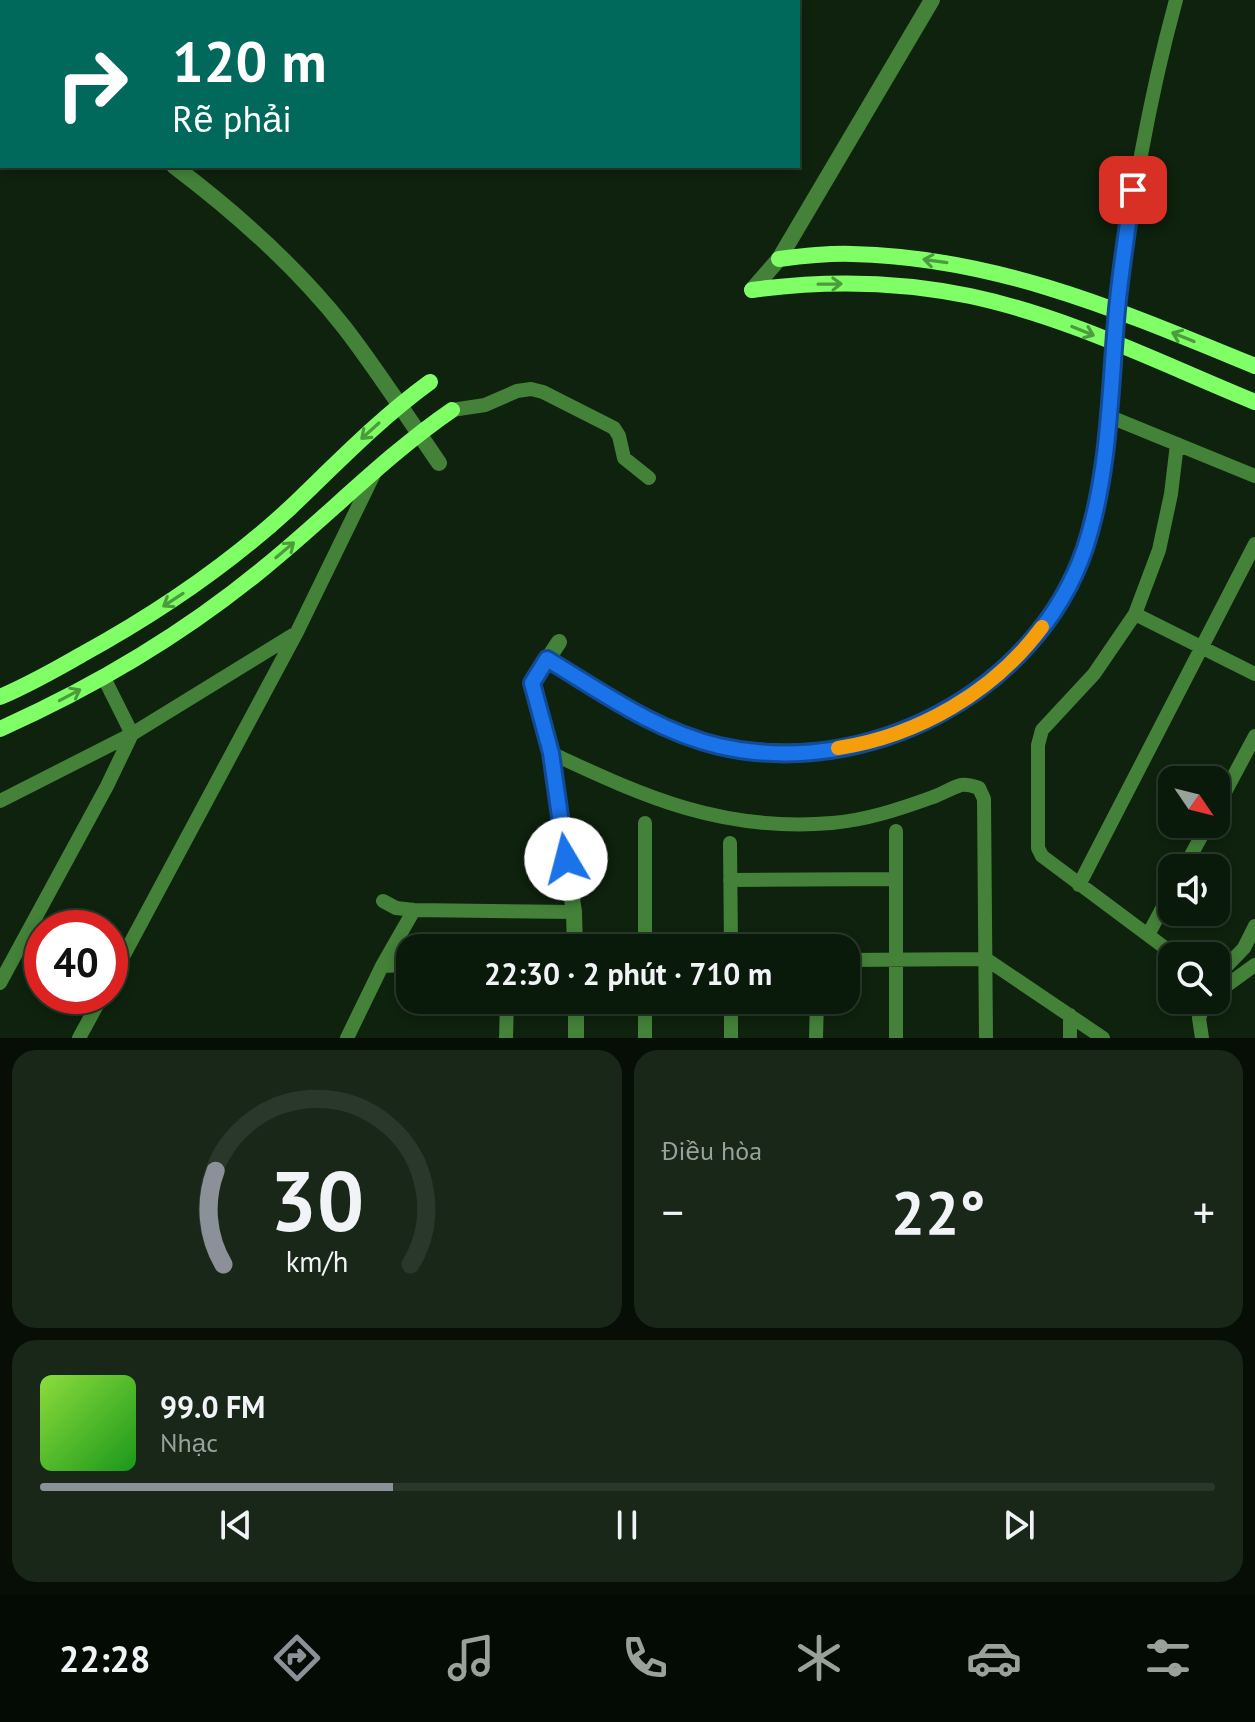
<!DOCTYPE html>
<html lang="vi">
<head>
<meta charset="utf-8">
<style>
  body { margin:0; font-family:"PT Sans",sans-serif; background:#182718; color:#f1f3f6; height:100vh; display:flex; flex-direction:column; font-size:30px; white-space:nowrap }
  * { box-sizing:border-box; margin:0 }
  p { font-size:26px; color:#99a19c }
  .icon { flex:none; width:44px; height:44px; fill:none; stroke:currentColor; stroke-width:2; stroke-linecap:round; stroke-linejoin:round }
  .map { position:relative; height:1038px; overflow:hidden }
  .details { display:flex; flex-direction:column; gap:12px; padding:12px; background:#060e06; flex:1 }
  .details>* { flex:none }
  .hud { position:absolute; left:0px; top:0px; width:800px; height:168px; box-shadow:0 4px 12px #0003,0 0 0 2px #2a382b; background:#00695c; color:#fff; overflow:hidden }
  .needle { width:52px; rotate:125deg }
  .controls { position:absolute; left:1158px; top:766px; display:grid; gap:16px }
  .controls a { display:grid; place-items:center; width:72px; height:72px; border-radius:16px; background:#0a1a0a; box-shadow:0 4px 12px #0003,0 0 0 2px #2a382b; font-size:40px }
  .speed { position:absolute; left:24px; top:910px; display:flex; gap:16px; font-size:40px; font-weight:700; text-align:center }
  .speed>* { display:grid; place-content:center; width:104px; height:104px; border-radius:50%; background:#0a1a0a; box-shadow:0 4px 12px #0003,0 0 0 2px #2a382b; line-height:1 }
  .speed .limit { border:12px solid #d22; background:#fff; color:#111 }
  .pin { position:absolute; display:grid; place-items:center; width:68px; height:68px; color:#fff; margin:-34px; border-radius:16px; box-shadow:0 4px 12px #0006 }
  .me { position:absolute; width:88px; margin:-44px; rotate:352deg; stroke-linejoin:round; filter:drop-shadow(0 0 6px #0008) }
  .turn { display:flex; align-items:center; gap:28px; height:168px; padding:0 40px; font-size:36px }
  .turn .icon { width:104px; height:104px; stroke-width:2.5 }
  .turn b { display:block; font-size:56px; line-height:68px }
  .big { font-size:60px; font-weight:700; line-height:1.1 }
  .details .tile { flex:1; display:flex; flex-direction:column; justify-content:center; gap:12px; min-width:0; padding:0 28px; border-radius:24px; background:#182718 }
  .details .dial { align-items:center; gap:0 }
  .dial svg { height:208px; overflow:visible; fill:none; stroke:#2a382b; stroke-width:7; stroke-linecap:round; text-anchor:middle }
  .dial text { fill:#f1f3f6; stroke:none }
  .song { display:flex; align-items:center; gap:24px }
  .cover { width:96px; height:96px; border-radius:12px; background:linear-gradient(135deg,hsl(90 70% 55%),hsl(120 70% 35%)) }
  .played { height:8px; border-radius:4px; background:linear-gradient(90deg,#8c9099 30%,#2a382b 30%) }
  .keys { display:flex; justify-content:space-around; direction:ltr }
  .heat { display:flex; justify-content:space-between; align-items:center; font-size:44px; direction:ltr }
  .details .tiles { flex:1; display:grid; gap:12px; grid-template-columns:1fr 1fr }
  .tile:last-child { grid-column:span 2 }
  .trip { position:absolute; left:396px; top:934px; width:464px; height:80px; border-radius:24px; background:#0a1a0a; box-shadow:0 4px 12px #0003,0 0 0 2px #2a382b; font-weight:700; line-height:80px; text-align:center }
  .dock { display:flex; height:128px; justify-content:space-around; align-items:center; background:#040a04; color:#99a19c }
  .dock .icon { width:56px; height:56px }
  .dock .on { color:#8c9099 }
  .dock b { font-size:36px; color:#f1f3f6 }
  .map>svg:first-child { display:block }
</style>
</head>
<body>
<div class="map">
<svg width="1255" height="1038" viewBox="0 0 1255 1038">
  <rect width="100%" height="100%" fill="#0e220d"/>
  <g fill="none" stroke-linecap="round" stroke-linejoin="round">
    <path stroke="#438238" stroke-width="14" d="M 184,0 L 185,2
      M 315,0 L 317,2
      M 234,2 L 236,0
      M 472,2 L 474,0
      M 532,2 L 534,0
      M 644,2 L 646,0
      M 1117,310 C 1131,205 1148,102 1176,0
      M 452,410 L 485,405 L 517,391 L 531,389 L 543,392 L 614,428 L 619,436 L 624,458 L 649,478
      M 1108,416 L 1255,476
      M 1135,614 L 1255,674
      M 551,753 C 647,798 723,832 832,823 C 867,820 900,809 933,797 C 942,794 951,788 961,785 C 968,784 973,786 979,788 L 984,799 L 986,1038
      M 0,801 L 132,734 L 293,635
      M 1216,809 L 1255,736
      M 645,823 L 645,948
      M 896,831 L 896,1038
      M 730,843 L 731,948
      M 1184,868 L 1208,824
      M 730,880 L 896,879
      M 1079,885 L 1255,544
      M 383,901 L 396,908 L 414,910 L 574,912
      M 1148,935 L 1172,890
      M 1176,956 L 1042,856 L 1038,848 L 1038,745 L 1042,730 L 1094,674 L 1135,614 L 1159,550 L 1171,494 L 1177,444
      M 846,960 L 986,959 L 1103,1038
      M 410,965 L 382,966 L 414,910
      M 1216,971 L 1222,971 L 1244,948 L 1255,926
      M 110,981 L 297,632 L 374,474
      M 0,983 L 107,786 L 132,734 L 104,678
      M 1216,993 L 1255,965
      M 79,1038 L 102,996
      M 347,1038 L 382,966
      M 506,1038 L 507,1000
      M 645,1038 L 645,1000
      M 731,1038 L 731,1000
      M 816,1038 L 817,1000
      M 1070,1038 L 1070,1015
      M 1202,1038 L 1199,1018 L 1206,1000"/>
    <path stroke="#438238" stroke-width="16" d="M 0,36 L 2,37
      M 174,166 C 236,213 296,266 344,327 C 378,371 408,418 439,463
      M 752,290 L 779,259 L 932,0
      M 559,642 L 532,683 L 551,753 L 574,912 L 575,948
      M 547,659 C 601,692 653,728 714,745 C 732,750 750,750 768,751 C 900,760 1034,682 1082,556 C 1097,518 1101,477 1106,437 C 1111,395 1115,352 1117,310
      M 576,1000 L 576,1038"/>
    <path stroke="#7fff65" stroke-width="16" d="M 779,259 C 803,256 827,253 852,254 C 997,257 1123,312 1255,366
      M 752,290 C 824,280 898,281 970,296 C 1069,317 1162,364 1255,402
      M 0,697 C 28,685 55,670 81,655 C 156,614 227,566 290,508 C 336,464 379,419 430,382
      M 0,729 C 96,686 184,634 265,567 C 328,516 385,456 452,410"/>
  </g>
  <defs><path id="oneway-shaft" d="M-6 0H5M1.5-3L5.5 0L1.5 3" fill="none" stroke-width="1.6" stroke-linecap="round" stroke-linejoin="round" transform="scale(2)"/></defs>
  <g stroke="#4c9c3d">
    <use href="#oneway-shaft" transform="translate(935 261) rotate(-172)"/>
    <use href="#oneway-shaft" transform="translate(830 284) rotate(-1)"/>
    <use href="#oneway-shaft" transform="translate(1083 331) rotate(22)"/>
    <use href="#oneway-shaft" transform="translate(1183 337) rotate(-158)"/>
    <use href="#oneway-shaft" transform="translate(370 431) rotate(138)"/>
    <use href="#oneway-shaft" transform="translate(285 550) rotate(-40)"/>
    <use href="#oneway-shaft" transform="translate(173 600) rotate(147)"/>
    <use href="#oneway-shaft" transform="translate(70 695) rotate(-28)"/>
  </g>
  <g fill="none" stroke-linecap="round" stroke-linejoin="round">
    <g stroke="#114b97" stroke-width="20">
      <path id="route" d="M 566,859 L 551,753 L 532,683 L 547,659 C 602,692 655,731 719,746 C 866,780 1036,693 1085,548 C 1110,472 1110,388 1117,309 C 1121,269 1127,229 1133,190"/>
    </g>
    <use href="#route" stroke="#1a73e8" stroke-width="14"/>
    <path stroke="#f59e0b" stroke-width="14" d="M 838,748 C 918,736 994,692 1042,627"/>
  </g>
</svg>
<div class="controls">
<a><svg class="needle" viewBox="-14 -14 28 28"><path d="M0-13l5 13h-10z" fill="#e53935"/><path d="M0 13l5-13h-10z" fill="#99a19c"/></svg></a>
<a><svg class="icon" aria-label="sound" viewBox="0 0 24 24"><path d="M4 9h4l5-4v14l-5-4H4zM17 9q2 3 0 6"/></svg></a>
<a><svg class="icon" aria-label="search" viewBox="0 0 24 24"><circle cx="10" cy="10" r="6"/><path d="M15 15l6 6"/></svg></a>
</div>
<div class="speed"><div class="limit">40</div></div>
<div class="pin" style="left:1133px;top:190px;background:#d93025"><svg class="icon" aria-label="arrive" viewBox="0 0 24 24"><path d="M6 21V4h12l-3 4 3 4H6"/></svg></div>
<svg class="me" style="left:566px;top:859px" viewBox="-20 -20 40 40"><circle r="19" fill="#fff"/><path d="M0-13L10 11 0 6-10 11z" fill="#1a73e8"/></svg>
<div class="trip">22:30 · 2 phút · 710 m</div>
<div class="hud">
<div class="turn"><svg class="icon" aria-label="right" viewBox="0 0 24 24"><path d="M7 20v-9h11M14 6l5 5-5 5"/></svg><div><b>120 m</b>Rẽ phải</div></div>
</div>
</div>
<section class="details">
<div class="tiles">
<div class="tile dial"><svg viewBox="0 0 100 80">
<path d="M14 69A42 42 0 1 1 86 69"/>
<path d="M14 69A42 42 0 0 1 11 33" stroke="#8c9099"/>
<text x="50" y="56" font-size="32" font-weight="700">30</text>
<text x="50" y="72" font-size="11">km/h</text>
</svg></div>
<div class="tile"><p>Điều hòa</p>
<div class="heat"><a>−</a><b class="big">22°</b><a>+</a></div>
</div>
<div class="tile">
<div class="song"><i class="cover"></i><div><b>99.0 FM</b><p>Nhạc</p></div></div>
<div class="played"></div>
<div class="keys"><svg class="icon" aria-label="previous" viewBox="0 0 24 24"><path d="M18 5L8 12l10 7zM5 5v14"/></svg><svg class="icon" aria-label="pause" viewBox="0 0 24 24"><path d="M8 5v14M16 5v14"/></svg><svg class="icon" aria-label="next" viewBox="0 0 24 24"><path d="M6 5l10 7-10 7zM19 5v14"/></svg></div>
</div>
</div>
</section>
<nav class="dock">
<b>22:28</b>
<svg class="icon on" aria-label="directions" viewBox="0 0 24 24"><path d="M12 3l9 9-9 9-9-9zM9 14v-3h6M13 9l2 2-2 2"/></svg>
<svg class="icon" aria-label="music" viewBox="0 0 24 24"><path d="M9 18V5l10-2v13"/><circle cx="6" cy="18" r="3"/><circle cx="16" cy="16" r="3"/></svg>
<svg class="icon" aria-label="phone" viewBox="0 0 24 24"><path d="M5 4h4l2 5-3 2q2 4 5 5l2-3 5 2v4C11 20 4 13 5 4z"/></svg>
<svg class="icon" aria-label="climate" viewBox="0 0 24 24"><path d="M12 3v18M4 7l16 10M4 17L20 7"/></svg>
<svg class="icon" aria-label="car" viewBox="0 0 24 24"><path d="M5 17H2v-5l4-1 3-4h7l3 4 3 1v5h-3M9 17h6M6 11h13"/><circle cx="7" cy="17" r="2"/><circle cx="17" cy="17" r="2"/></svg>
<svg class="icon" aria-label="filters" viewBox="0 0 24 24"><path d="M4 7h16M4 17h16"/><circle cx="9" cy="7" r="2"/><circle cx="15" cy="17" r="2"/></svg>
</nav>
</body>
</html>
